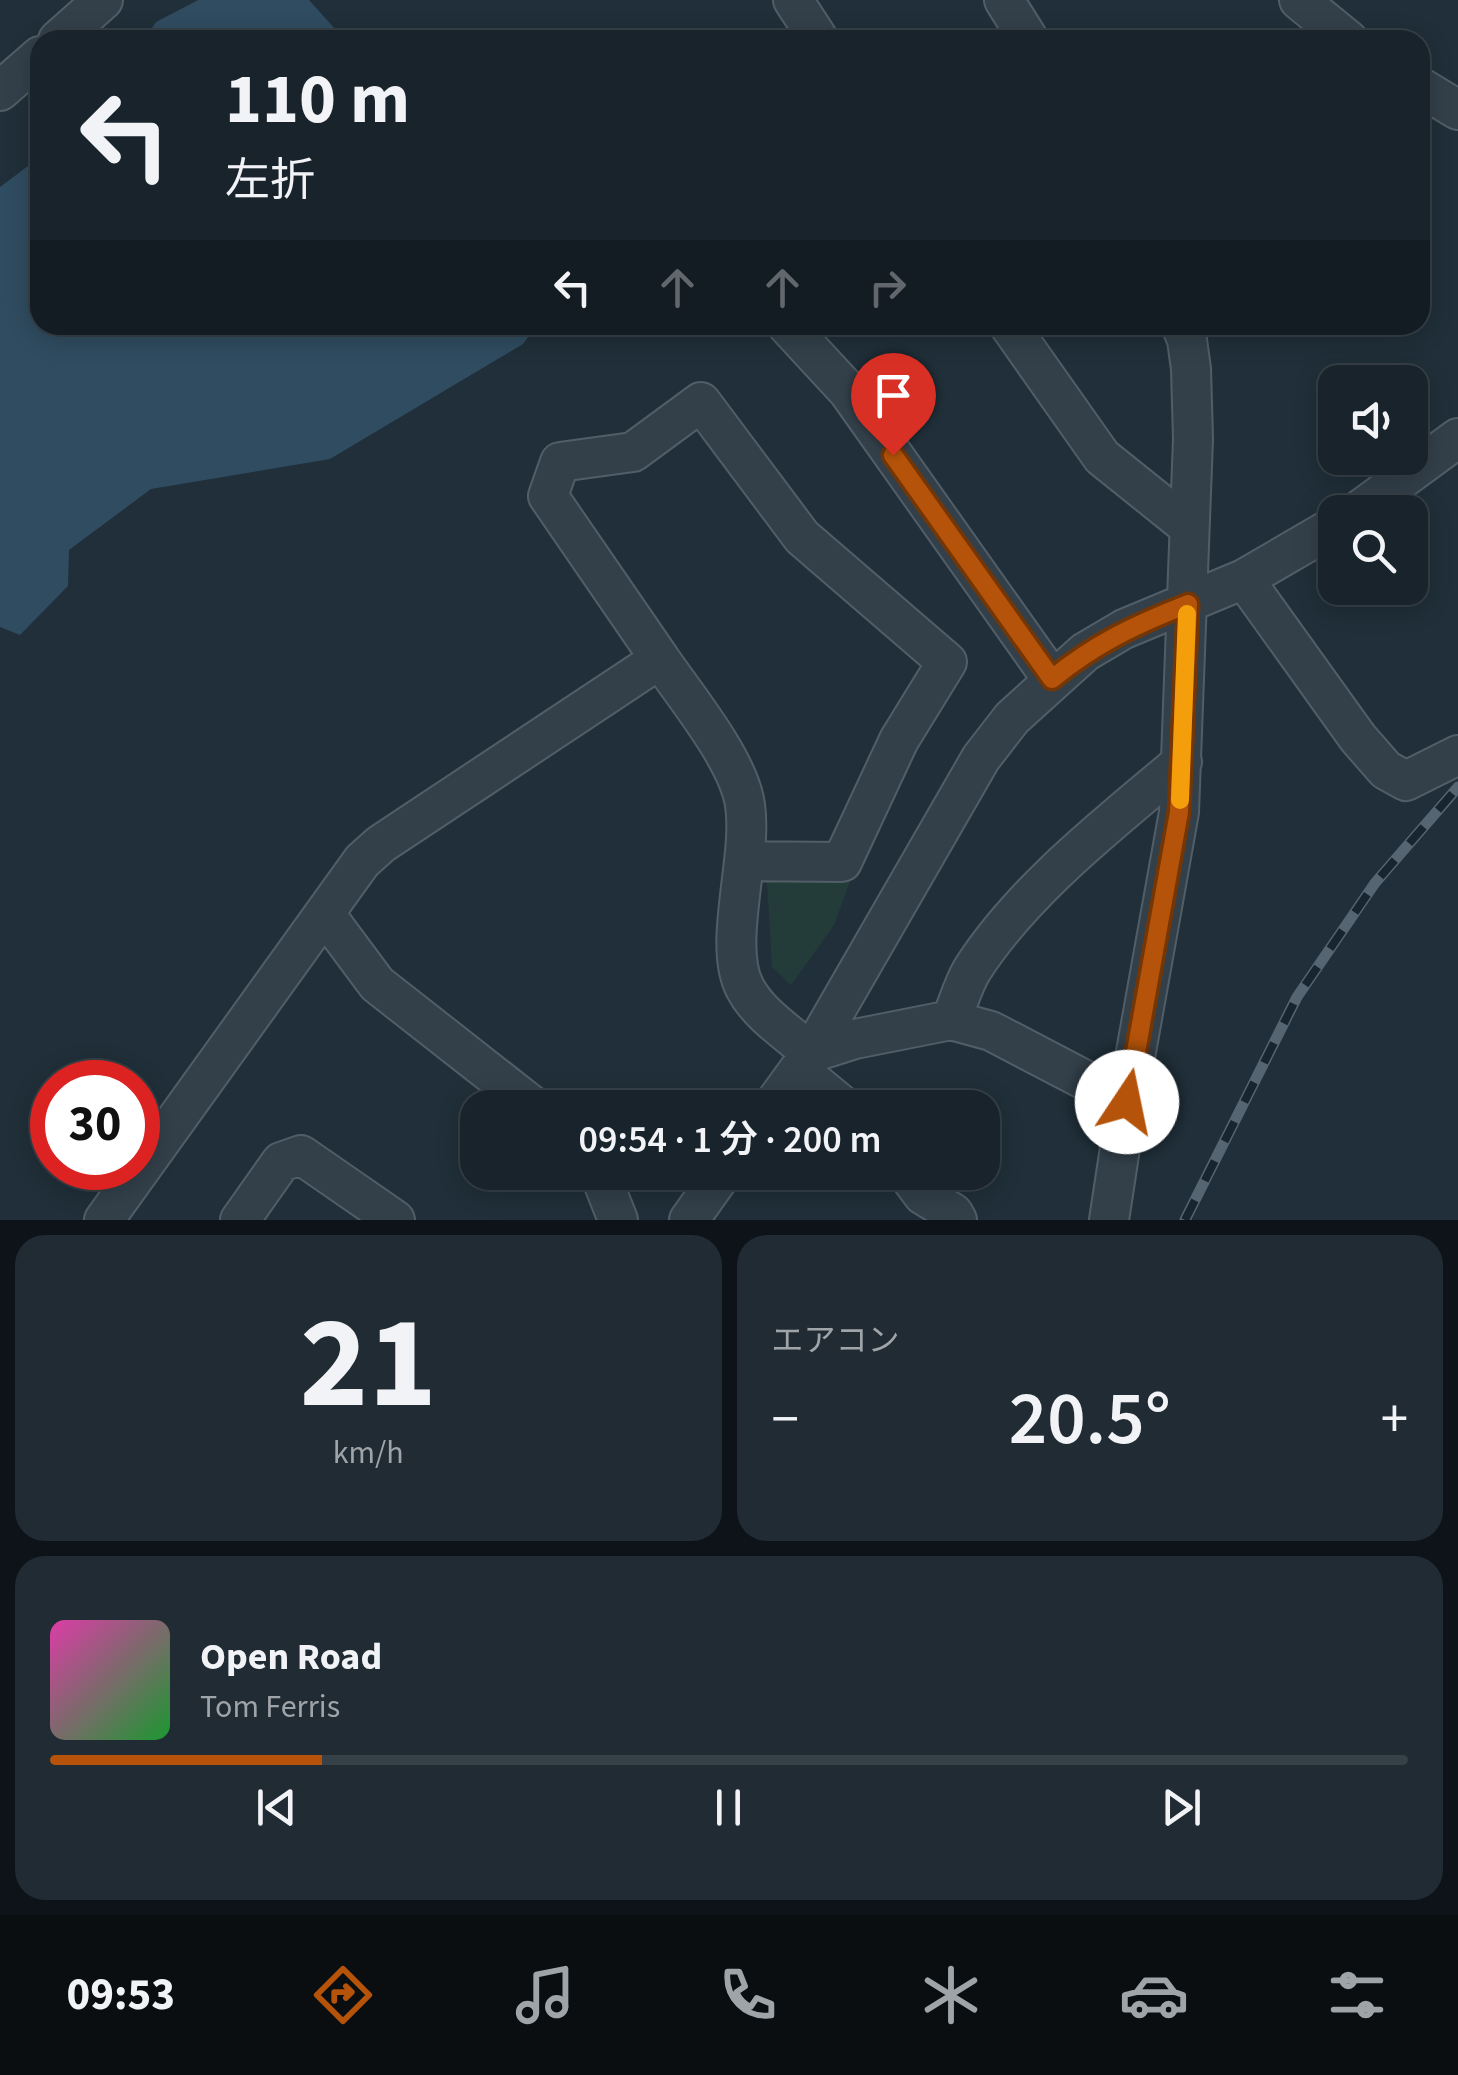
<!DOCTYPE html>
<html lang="ja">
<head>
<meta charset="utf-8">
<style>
  body { margin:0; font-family:"Source Sans 3","Noto Sans JP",sans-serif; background:#212b33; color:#f1f3f6; height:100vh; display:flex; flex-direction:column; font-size:38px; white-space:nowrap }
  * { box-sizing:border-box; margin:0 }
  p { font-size:32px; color:#9fa4a9 }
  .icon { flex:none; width:55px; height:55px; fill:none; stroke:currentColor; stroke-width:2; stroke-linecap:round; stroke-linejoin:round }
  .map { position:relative; height:1220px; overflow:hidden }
  .panel { display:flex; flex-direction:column; gap:15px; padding:15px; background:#0d1318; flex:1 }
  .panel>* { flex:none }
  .top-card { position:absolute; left:30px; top:30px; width:1400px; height:305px; border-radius:30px; box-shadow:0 5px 25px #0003,0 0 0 2px #364047; background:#18232b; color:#f1f3f6; overflow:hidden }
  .controls { position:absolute; left:1318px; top:365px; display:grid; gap:20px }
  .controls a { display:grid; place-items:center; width:110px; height:110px; border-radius:20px; background:#18232b; box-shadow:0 5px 25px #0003,0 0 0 2px #364047; font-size:50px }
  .speed { position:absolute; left:30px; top:1060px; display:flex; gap:20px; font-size:50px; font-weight:700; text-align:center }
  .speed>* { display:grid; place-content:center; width:130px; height:130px; border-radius:50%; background:#18232b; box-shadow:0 5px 25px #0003,0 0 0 2px #364047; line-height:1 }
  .speed .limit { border:15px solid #d22; background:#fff; color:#111 }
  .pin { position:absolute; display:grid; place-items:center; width:85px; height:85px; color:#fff; margin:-102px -42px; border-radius:50% 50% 50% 0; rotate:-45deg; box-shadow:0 0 10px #0007 }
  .pin .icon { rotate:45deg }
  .me { position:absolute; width:110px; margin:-55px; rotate:11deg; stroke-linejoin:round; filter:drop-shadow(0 0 8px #0008) }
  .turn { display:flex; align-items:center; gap:35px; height:210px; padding:0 30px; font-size:45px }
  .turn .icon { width:130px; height:130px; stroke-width:2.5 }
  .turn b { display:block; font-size:70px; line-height:85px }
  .lanes { display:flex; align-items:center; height:95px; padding:0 30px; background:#0003; justify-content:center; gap:50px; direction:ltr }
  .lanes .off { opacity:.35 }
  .big { font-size:75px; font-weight:600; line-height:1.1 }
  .panel .card { flex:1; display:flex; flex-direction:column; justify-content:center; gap:15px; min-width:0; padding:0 35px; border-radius:30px; background:#212b33 }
  .panel .dial { align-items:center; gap:0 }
  .dial b { font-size:130px; line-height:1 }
  .song { display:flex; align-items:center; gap:30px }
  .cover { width:120px; height:120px; border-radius:15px; background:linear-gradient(135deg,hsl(320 70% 55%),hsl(130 70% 35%)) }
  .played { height:10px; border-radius:5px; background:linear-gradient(90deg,#b45309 20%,#364047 20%) }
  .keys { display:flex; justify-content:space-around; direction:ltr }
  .heat { display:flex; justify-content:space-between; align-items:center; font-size:55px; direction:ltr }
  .panel .tiles { flex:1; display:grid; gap:15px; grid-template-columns:1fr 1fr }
  .card:last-child { grid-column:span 2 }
  .trip { position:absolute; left:460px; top:1090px; width:540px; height:100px; border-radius:30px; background:#18232b; box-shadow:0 5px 25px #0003,0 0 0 2px #364047; font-weight:600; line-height:100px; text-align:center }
  .menu { display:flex; height:160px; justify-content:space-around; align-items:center; background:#0a0e11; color:#9fa4a9 }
  .menu .icon { width:70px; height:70px }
  .menu .on { color:#b45309 }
  .menu b { font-size:45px; color:#f1f3f6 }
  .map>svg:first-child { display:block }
</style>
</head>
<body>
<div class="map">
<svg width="1458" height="1220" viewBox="0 0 1458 1220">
  <rect width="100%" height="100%" fill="#202f39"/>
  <path fill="#233c3a" d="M 776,873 L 851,879 L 834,925 L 791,985 L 772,967 L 767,881 Z"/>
  <path fill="#304c60" d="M 198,0 L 309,0 L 345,40 L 144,40 L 156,22 Z
    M 40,157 L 40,325 L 537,325 L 523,344 L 330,459 L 151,489 L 69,550 L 68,586 L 20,635 L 0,627 L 0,187 Z"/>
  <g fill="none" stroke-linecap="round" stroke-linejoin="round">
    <g stroke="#515e67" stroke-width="42">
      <path id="minor" d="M 793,0 L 819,40
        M 1004,0 L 1029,40
        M 1299,0 L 1348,40
        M 58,40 L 103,0
        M 1420,87 L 1458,110
        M 0,91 L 40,56
        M 787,325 L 848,391 L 1052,679
        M 1009,325 L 1102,457 L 1188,526
        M 1357,512 L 1458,438
        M 1244,579 L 1358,738 L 1386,770 L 1406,781 L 1458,755
        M 660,659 L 548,496 L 560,462 L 633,452 L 701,402 L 802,537 L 947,662 L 899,740 L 842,862 L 747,861
        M 325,914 L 377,984 L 535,1108
        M 951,1020 C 958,1004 963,985 972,970 C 1023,890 1110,823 1182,762
        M 799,1070 L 845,1108
        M 771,1108 L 811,1053 L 981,758 L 1012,718 L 1085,652 L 1124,629 L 1244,579 L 1335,526
        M 599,1172 L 618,1220
        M 906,1172 L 923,1195 L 953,1213 L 957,1220
        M 104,1220 L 362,861 L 381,844 L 660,659 C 686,697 739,761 745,805 C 753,858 722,945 745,988 C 758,1014 790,1034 811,1053 L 855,1039 L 951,1020 L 991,1031 L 1127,1102
        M 240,1220 L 281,1162 L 301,1155 L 395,1220
        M 689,1220 L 723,1172
        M 1109,1220 L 1127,1102 L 1179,812 L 1193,439 L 1191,369 L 1187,340 L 1181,325"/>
    </g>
    <use href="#minor" stroke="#33404a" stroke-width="38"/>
    <g stroke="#556571" stroke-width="11">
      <path id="rail" d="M 1185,1220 L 1297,997 L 1375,883 L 1458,787"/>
    </g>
    <use href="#rail" stroke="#19252e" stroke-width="8" stroke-dasharray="22" stroke-linecap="butt"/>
  </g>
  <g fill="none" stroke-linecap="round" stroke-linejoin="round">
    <g stroke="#753606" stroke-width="25">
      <path id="route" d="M 893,455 L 1052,679 C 1096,643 1135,625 1188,604 L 1179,812 L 1127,1102"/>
    </g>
    <use href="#route" stroke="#b45309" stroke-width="18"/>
    <path stroke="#f59e0b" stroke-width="18" d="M 1180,800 L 1187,614"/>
  </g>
</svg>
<div class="controls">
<a><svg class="icon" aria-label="sound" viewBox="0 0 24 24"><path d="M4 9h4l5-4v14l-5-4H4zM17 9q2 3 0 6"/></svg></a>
<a><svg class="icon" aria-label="search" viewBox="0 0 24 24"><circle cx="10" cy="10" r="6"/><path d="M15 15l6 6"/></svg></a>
</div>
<div class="speed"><div class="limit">30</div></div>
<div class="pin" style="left:893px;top:455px;background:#d93025"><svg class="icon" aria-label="arrive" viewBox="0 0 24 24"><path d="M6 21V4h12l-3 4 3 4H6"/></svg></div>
<svg class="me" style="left:1127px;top:1102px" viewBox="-20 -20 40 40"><circle r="19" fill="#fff"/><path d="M0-13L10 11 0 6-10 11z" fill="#b45309"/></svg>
<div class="trip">09:54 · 1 分 · 200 m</div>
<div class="top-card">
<div class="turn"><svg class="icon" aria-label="left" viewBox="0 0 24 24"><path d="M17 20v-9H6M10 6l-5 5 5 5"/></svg><div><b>110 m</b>左折</div></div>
<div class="lanes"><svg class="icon" aria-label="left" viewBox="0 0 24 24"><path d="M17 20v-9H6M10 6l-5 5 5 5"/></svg><svg class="icon off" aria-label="ahead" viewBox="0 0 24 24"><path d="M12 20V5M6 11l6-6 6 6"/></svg><svg class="icon off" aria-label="ahead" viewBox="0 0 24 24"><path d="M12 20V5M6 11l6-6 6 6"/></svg><svg class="icon off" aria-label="right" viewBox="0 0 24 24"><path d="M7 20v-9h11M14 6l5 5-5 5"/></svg></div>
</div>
</div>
<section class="panel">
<div class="tiles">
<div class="card dial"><b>21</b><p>km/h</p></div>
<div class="card"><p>エアコン</p>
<div class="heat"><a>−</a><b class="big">20.5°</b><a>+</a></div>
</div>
<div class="card">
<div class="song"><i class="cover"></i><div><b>Open Road</b><p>Tom Ferris</p></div></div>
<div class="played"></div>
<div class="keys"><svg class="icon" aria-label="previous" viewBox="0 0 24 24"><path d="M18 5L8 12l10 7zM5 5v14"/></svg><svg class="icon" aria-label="pause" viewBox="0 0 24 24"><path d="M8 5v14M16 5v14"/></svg><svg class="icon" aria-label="next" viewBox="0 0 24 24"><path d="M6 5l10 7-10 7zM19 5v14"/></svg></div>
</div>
</div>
</section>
<nav class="menu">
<b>09:53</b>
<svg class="icon on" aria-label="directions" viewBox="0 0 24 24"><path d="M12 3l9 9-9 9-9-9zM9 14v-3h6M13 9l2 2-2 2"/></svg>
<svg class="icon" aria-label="music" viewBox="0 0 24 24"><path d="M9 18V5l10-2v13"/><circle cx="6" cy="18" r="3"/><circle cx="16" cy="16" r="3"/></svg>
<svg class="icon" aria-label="phone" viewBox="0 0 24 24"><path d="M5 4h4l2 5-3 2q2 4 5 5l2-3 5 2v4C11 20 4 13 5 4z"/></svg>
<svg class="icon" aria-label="climate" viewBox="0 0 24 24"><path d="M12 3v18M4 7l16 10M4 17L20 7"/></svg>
<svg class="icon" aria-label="car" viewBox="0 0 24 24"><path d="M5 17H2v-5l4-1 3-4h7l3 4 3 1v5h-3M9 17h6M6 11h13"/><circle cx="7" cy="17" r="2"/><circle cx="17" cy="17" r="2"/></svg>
<svg class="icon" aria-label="filters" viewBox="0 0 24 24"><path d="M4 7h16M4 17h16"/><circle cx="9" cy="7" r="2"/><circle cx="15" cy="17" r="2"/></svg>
</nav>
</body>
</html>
